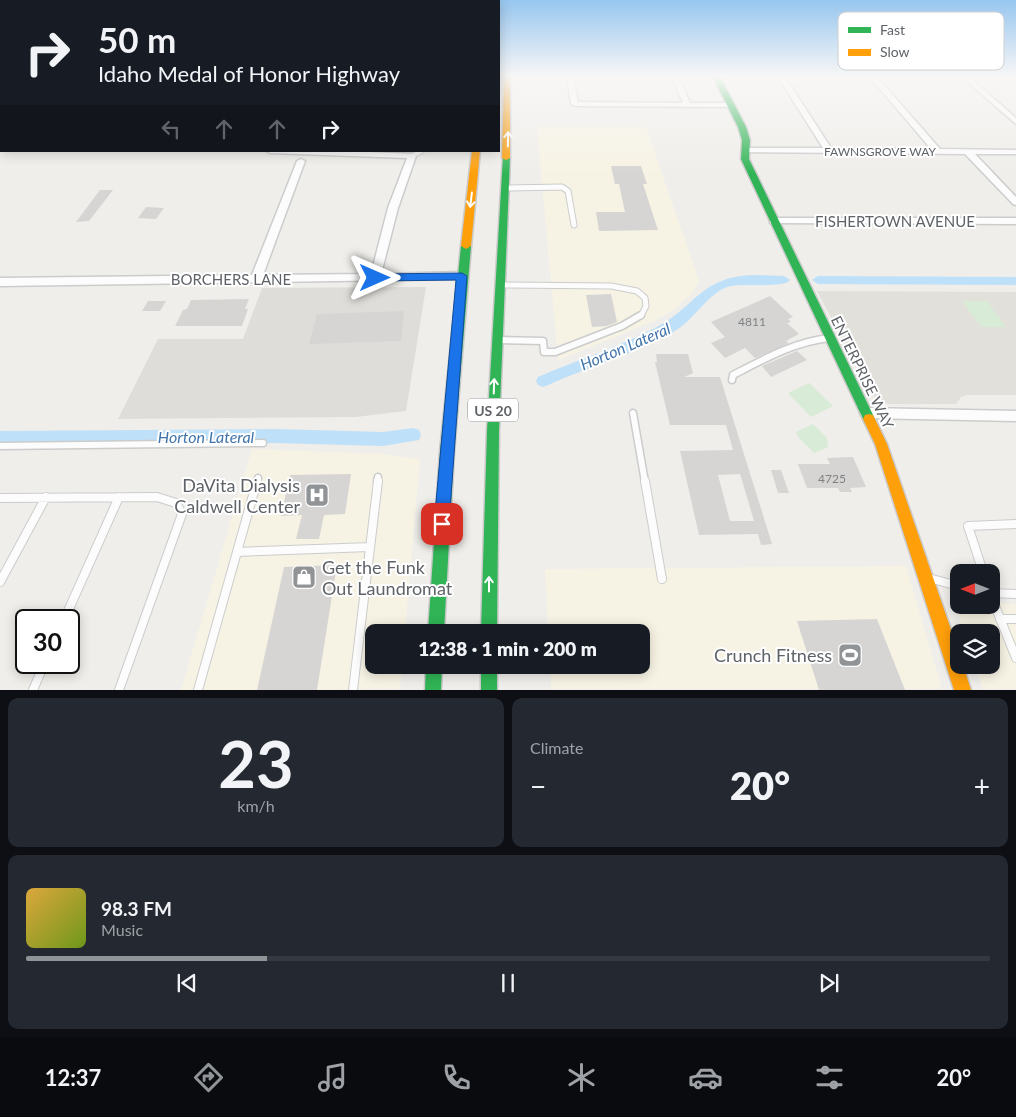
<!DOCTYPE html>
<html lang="en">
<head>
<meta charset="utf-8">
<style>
  body { margin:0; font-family:Lato,sans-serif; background:#242831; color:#f1f3f6; height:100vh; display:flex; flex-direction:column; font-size:19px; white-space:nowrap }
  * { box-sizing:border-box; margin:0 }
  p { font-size:16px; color:#9ea1a6 }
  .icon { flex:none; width:28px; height:28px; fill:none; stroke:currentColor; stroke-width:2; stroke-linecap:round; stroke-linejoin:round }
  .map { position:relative; height:690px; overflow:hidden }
  .sheet { display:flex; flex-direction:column; gap:8px; padding:8px; background:#0d0f14; flex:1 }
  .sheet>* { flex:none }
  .guide { position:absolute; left:0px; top:0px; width:500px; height:152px; box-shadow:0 2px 12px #0003; background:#171b24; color:#f1f3f6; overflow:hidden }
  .needle { width:32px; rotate:270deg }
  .tools { position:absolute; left:950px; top:564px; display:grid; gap:10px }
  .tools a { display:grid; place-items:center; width:50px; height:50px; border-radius:10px; background:#171b24; box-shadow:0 2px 12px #0003; font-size:25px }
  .speed { position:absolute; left:15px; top:609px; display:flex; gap:10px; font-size:25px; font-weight:700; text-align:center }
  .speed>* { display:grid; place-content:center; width:65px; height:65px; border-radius:50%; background:#171b24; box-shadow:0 2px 12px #0003; line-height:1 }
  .speed .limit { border:2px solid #111; border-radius:8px; background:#fff; color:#111 }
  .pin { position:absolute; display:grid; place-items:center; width:42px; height:42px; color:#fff; margin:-21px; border-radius:10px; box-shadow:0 2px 8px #0006 }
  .me { position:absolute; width:55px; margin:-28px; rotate:90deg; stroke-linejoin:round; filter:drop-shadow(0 0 4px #0008) }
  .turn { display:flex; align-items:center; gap:18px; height:105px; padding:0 15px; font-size:22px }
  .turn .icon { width:65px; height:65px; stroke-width:2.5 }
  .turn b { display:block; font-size:35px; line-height:42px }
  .lanes { display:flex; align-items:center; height:48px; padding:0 15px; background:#0003; justify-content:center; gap:25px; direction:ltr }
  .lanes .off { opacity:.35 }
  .big { font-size:38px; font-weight:800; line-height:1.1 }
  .sheet .card { flex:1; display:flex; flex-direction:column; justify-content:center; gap:8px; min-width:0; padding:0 18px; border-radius:10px; background:#242831 }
  .sheet .dial { align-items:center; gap:0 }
  .dial b { font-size:65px; line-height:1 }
  .song { display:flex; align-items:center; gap:15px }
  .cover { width:60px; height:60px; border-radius:8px; background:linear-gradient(135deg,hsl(40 70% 55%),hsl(80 70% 35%)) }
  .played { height:5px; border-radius:2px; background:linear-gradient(90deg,#919496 25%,#363941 25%) }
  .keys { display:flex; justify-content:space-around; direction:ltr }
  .heat { display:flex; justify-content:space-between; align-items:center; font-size:28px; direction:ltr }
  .sheet .tiles { flex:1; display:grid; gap:8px; grid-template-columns:1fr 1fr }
  .card:last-child { grid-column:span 2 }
  .trip { position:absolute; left:365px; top:624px; width:285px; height:50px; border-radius:10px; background:#171b24; box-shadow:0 2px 12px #0003; font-weight:800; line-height:50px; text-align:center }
  .tabs { display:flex; height:80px; justify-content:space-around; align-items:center; background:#090b0e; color:#9ea1a6 }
  .tabs .icon { width:35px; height:35px }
  .tabs .current { color:#919496 }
  .tabs b { font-size:22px; color:#f1f3f6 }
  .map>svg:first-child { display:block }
</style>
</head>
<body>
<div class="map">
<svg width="1016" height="690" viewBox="0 0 1016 690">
  <rect width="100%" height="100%" fill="#efeeea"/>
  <path fill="#f7f3e4" d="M 537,127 L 646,127 L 699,281 L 694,291 L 675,309 L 654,321 L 558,360 Z
    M 252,449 L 382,454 L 420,459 L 405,632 L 374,632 L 374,665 L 402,665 L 400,689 L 181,690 Z
    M 906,566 L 942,689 L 551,689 L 550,665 L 641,665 L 641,632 L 548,632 L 545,569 Z
    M 958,596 L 959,605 L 991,605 L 991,601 L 1016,605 L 1016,689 L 983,689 L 975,665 L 991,665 L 991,632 L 964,632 L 956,609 Z"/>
  <path fill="#dfddda" d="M 426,287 L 406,411 L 356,417 L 118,419 L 158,339 L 243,339 L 262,288 Z"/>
  <path fill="#e2e0da" d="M 817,291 L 1016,292 L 1016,395 L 967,395 L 961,397 L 956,404 L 888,404 L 883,402 L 875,398 L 868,388 Z"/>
  <path fill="#d8ebd6" d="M 962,301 L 987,301 L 1006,327 L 981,327 Z
    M 809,383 L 833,406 L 811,417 L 788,393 Z
    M 813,424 L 827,438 L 828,447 L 814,453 L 798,437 L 796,432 Z"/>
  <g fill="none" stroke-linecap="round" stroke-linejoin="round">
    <path fill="#bfe0f9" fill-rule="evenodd" d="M 753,275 L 784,276 L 790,280 C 785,289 741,282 727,287 C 707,295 696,317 678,329 C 638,353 591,366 548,385 L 543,387 L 538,385 L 536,381 L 538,377 C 577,360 617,348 655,328 C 696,307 700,277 753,275 Z
      M 818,276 L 1016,277 L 1016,285 L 818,284 L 812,280 Z
      M 413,428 L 419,430 L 421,435 L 419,440 L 383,446 L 275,443 L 0,445 L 0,431 L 275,429 L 383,432 Z"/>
  </g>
  <path fill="#d6d5d3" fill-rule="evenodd" d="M 611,166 L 641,166 L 647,184 L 643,184 L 658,230 L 599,231 L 596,212 L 625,212 L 619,184 L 615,184 Z
    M 100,190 L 113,190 L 89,221 L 76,222 Z
    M 146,207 L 164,208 L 156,219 L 138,218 Z
    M 611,294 L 617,322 L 607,326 L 592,327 L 586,295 Z
    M 770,296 L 793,317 L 788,319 L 791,322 L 787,323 L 799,334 L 786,341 L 789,343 L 755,358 L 745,348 L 725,358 L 711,343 L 725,337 L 711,322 Z
    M 249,299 L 245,309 L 248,309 L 242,326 L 175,326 L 183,310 L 187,309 L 191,300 Z
    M 148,301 L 166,301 L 160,311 L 142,311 Z
    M 404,311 L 401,341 L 309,344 L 317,314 Z
    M 797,351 L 807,360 L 771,377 L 762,366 Z
    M 656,354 L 688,354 L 693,373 L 684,377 L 720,377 L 772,544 L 761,545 L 758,534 L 699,535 L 680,451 L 733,450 L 726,425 L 670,425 L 655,362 L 657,362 ZM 740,474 L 741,477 L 754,521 L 730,521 L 718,475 Z
    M 853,457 L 866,487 L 850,488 L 852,492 L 840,492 L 838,488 L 807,488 L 798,464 L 830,464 L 827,458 Z
    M 771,470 L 781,470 L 789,493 L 778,493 Z
    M 351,474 L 345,514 L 324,515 L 319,539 L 296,539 L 302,515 L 281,516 L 290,475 Z
    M 337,565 L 317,690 L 257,690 L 284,567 Z
    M 877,619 L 905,690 L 819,690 L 797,621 Z"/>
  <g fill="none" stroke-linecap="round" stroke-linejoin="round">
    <g stroke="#cbcccc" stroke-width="5.5">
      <path id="lane-far3" d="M 412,156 L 422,151"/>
    </g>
    <g stroke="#cbcccc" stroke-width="7">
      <path id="lane-far2" d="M 505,188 L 562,187 L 568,191 L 574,225
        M 502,285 L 611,286 L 637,291 L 645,298 L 646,306 L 641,316"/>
    </g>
    <g stroke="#cbcccc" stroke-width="9">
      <path id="lane-far1" d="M 499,340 L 543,341 L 544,352 L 555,352 L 622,326 L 641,315
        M 732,380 L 733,375 C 764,359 794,342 829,338
        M 633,413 L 645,482
        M 0,446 L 263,443
        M 257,482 L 258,478
        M 377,482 L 378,477"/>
    </g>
    <g stroke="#cbcccc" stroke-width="10">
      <path id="lane" d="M 645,481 L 662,579
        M 0,498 L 157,497 L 176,503 L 182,514 L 119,690
        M 237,552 L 370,547
        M 983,572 L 968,526 L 1016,524
        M 932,579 L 959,586
        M 0,582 L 46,497
        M 991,593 L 1016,594
        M 991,596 L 1016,658
        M 1000,619 L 1016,619
        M 64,620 L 119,497
        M 33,690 L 45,662
        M 198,690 L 257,481
        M 353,690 L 378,481"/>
    </g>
    <g stroke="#cbcccc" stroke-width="3">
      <path id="street" d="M 567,77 L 573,77 L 578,102 L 683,103 L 672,77 L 679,77 L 690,103 L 731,103 L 735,105 L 731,107 L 575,106 L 571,104 Z
        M 778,77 L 785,77 L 831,148 L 931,149 L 870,77 L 877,77 L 940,149 L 1016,150 L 1016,154 L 975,154 L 1016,197 L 1016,205 L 1013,204 L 965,154 L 742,152 L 742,148 L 823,148 Z
        M 962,77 L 969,77 L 1016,118 L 1016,124 Z
        M 266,151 L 346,151 L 415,154 L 416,156 L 398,208 L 381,274 L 462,272 L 466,273 L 467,276 L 466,279 L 0,286 L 0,278 L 252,275 L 297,161 L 301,159 L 305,161 L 263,275 L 371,274 L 388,208 L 407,158 L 270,153 Z
        M 773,218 L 1016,218 L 1016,224 L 770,223 L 770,219 Z
        M 866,408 L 1016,411 L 1016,421 L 866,418 L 862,417 L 860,413 L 862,409 Z"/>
    </g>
    <g stroke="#cacacb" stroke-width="3">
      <path id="fast" d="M 713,77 L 720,77 L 746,127 L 750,140 L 749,159 L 875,419 L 873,423 L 869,424 L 865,423 L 741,159 L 742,140 L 738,127 Z
        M 503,156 L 510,158 L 499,431 L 497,632 L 481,632 L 487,431 Z
        M 466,243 L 471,246 L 454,452 L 444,632 L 428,632 L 440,452 L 461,246 Z
        M 426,665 L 442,665 L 441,690 L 425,690 Z
        M 481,665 L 497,665 L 497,690 L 481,690 Z"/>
    </g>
    <g stroke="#cacacb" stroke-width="3">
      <path id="slow" d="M 504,77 L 510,77 L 510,158 L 506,160 L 502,158 Z
        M 472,151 L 480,151 L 471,246 L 466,249 L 461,246 Z
        M 869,414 L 873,415 L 887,444 L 959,653 L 959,665 L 963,665 L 971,690 L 954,690 L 875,444 L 863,419 L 865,415 Z"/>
    </g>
    <use href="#lane-far3" stroke="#fdfcfc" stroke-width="4"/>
    <use href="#lane-far2" stroke="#fdfcfc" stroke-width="5"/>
    <use href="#lane-far1" stroke="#fdfcfc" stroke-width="6"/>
    <use href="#lane" stroke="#fdfcfc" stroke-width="8"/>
    <use href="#street" fill="#fdfcfc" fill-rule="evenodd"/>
    <use href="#fast" fill="#30b455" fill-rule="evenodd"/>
    <use href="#slow" fill="#ff9f0a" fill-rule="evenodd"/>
  </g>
  <defs><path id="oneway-shaft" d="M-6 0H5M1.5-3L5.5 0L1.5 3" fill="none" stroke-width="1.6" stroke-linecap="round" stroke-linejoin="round" transform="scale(1.25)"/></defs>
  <g stroke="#fff">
    <use href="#oneway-shaft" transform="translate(508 139) rotate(-89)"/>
    <use href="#oneway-shaft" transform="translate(471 200) rotate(97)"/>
    <use href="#oneway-shaft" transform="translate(494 386) rotate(-88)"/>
    <use href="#oneway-shaft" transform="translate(489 584) rotate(-90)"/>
  </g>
  <linearGradient id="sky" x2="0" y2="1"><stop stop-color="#97c6ef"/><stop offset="0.44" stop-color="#f8f7f6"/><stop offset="1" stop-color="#f8f7f6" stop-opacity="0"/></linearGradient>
  <rect width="1016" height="174" fill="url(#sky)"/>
  <path fill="#1a73e8" stroke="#114b97" d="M 462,273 L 467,276 L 449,524 L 447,529 L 442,531 L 437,529 L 434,524 L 456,280 L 375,281 L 369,278 L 375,274 Z"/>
  <defs>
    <g id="hospital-square" transform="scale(1.25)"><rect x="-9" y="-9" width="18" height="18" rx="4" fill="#919496" stroke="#fff"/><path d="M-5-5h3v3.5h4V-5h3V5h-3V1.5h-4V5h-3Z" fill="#fff"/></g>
    <g id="shop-square" transform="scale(1.25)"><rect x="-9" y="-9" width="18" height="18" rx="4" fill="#919496" stroke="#fff"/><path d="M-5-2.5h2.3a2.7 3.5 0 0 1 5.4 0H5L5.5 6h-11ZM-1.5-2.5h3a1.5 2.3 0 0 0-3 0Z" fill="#fff"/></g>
    <g id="stadium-square" transform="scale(1.25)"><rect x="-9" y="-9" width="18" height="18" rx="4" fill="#919496" stroke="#fff"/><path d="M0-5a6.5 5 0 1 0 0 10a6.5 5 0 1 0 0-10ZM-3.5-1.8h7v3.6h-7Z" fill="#fff"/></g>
  </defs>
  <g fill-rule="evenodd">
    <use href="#hospital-square" x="317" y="495"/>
    <use href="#shop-square" x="304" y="577"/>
    <use href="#stadium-square" x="850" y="655"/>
  </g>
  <g text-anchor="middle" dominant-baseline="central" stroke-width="4" stroke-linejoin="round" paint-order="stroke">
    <g font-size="12" fill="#5f6368" stroke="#fff">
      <text x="880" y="151">FAWNSGROVE WAY</text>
    </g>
    <g font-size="12" fill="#7e8184">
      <text x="752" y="321">4811</text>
      <text x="832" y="478">4725</text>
    </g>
    <rect fill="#fff" stroke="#8f9295" stroke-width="1" x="468" y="398.5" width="50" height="23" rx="4"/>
    <g font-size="14" font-weight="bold" fill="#5f6368">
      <text x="493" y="410">US 20</text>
    </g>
    <g font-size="15" fill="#5f6368" stroke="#fff">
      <text x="895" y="221">FISHERTOWN AVENUE</text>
      <text x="231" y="279">BORCHERS LANE</text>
      <text transform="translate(863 372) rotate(64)">ENTERPRISE WAY</text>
    </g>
    <g font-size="16" font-style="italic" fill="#4174aa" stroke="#fff">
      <text transform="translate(625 346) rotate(-23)">Horton Lateral</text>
      <text x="206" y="436">Horton Lateral</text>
    </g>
    <g font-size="18" fill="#5f6368" stroke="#fff" text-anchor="end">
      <text x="300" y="485">DaVita Dialysis<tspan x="300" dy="21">Caldwell Center</tspan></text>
      <text x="322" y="567" text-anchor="start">Get the Funk<tspan x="322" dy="21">Out Laundromat</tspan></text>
      <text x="832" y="655">Crunch Fitness</text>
    </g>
  </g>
  <rect x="838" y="12" width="166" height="58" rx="8" fill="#fff" stroke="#cfd0d2" stroke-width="1"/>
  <rect x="848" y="27" width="23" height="6" fill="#30b455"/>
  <rect x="848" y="49" width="23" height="7" fill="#ff9f0a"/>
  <g font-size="14" fill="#5f6368">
    <text x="880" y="35">Fast</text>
    <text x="880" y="57">Slow</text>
  </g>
</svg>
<div class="tools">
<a><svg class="needle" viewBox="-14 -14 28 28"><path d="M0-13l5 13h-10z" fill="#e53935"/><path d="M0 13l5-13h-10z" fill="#9ea1a6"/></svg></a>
<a><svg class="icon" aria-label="layers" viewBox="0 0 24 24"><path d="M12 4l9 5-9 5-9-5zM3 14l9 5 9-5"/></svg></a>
</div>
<div class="speed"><div class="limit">30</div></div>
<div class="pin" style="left:442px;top:524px;background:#d93025"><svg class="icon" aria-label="arrive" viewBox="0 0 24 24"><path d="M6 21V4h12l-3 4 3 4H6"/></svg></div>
<svg class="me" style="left:375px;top:278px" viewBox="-20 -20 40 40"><path d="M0-17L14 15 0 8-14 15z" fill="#1a73e8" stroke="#fff" stroke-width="4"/></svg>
<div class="trip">12:38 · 1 min · 200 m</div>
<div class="guide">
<div class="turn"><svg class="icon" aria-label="right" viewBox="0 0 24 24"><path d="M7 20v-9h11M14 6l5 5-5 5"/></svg><div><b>50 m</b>Idaho Medal of Honor Highway</div></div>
<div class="lanes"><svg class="icon off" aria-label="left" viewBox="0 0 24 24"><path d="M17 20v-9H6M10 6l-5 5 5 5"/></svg><svg class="icon off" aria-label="ahead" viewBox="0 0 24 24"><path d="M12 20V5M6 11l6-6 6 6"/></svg><svg class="icon off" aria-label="ahead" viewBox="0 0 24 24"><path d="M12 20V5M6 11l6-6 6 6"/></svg><svg class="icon" aria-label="right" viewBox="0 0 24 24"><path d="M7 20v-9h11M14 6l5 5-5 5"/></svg></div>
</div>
</div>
<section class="sheet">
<div class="tiles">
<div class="card dial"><b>23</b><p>km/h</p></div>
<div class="card"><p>Climate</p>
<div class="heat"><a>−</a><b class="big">20°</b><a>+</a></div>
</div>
<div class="card">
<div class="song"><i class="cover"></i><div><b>98.3 FM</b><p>Music</p></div></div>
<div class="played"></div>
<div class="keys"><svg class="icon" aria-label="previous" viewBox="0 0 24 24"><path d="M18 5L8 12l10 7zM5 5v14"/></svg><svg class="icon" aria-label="pause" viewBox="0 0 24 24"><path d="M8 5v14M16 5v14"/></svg><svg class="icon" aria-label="next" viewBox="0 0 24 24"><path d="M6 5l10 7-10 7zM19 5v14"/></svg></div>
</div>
</div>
</section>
<nav class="tabs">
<b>12:37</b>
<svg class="icon current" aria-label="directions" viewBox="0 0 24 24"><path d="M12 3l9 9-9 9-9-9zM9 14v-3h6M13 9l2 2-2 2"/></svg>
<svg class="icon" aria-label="music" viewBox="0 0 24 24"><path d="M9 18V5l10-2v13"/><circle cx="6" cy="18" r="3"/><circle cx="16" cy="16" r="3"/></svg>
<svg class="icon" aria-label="phone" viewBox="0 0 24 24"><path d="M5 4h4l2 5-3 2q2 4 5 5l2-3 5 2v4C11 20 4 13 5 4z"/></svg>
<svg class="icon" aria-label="climate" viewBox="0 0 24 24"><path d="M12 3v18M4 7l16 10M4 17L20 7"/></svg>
<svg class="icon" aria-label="car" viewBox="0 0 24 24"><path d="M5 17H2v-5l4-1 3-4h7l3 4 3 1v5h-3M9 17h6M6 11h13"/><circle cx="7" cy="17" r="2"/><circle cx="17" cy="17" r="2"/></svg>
<svg class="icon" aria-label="filters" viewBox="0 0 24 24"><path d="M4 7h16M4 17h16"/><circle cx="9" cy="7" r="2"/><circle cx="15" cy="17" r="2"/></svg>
<b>20°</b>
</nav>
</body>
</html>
